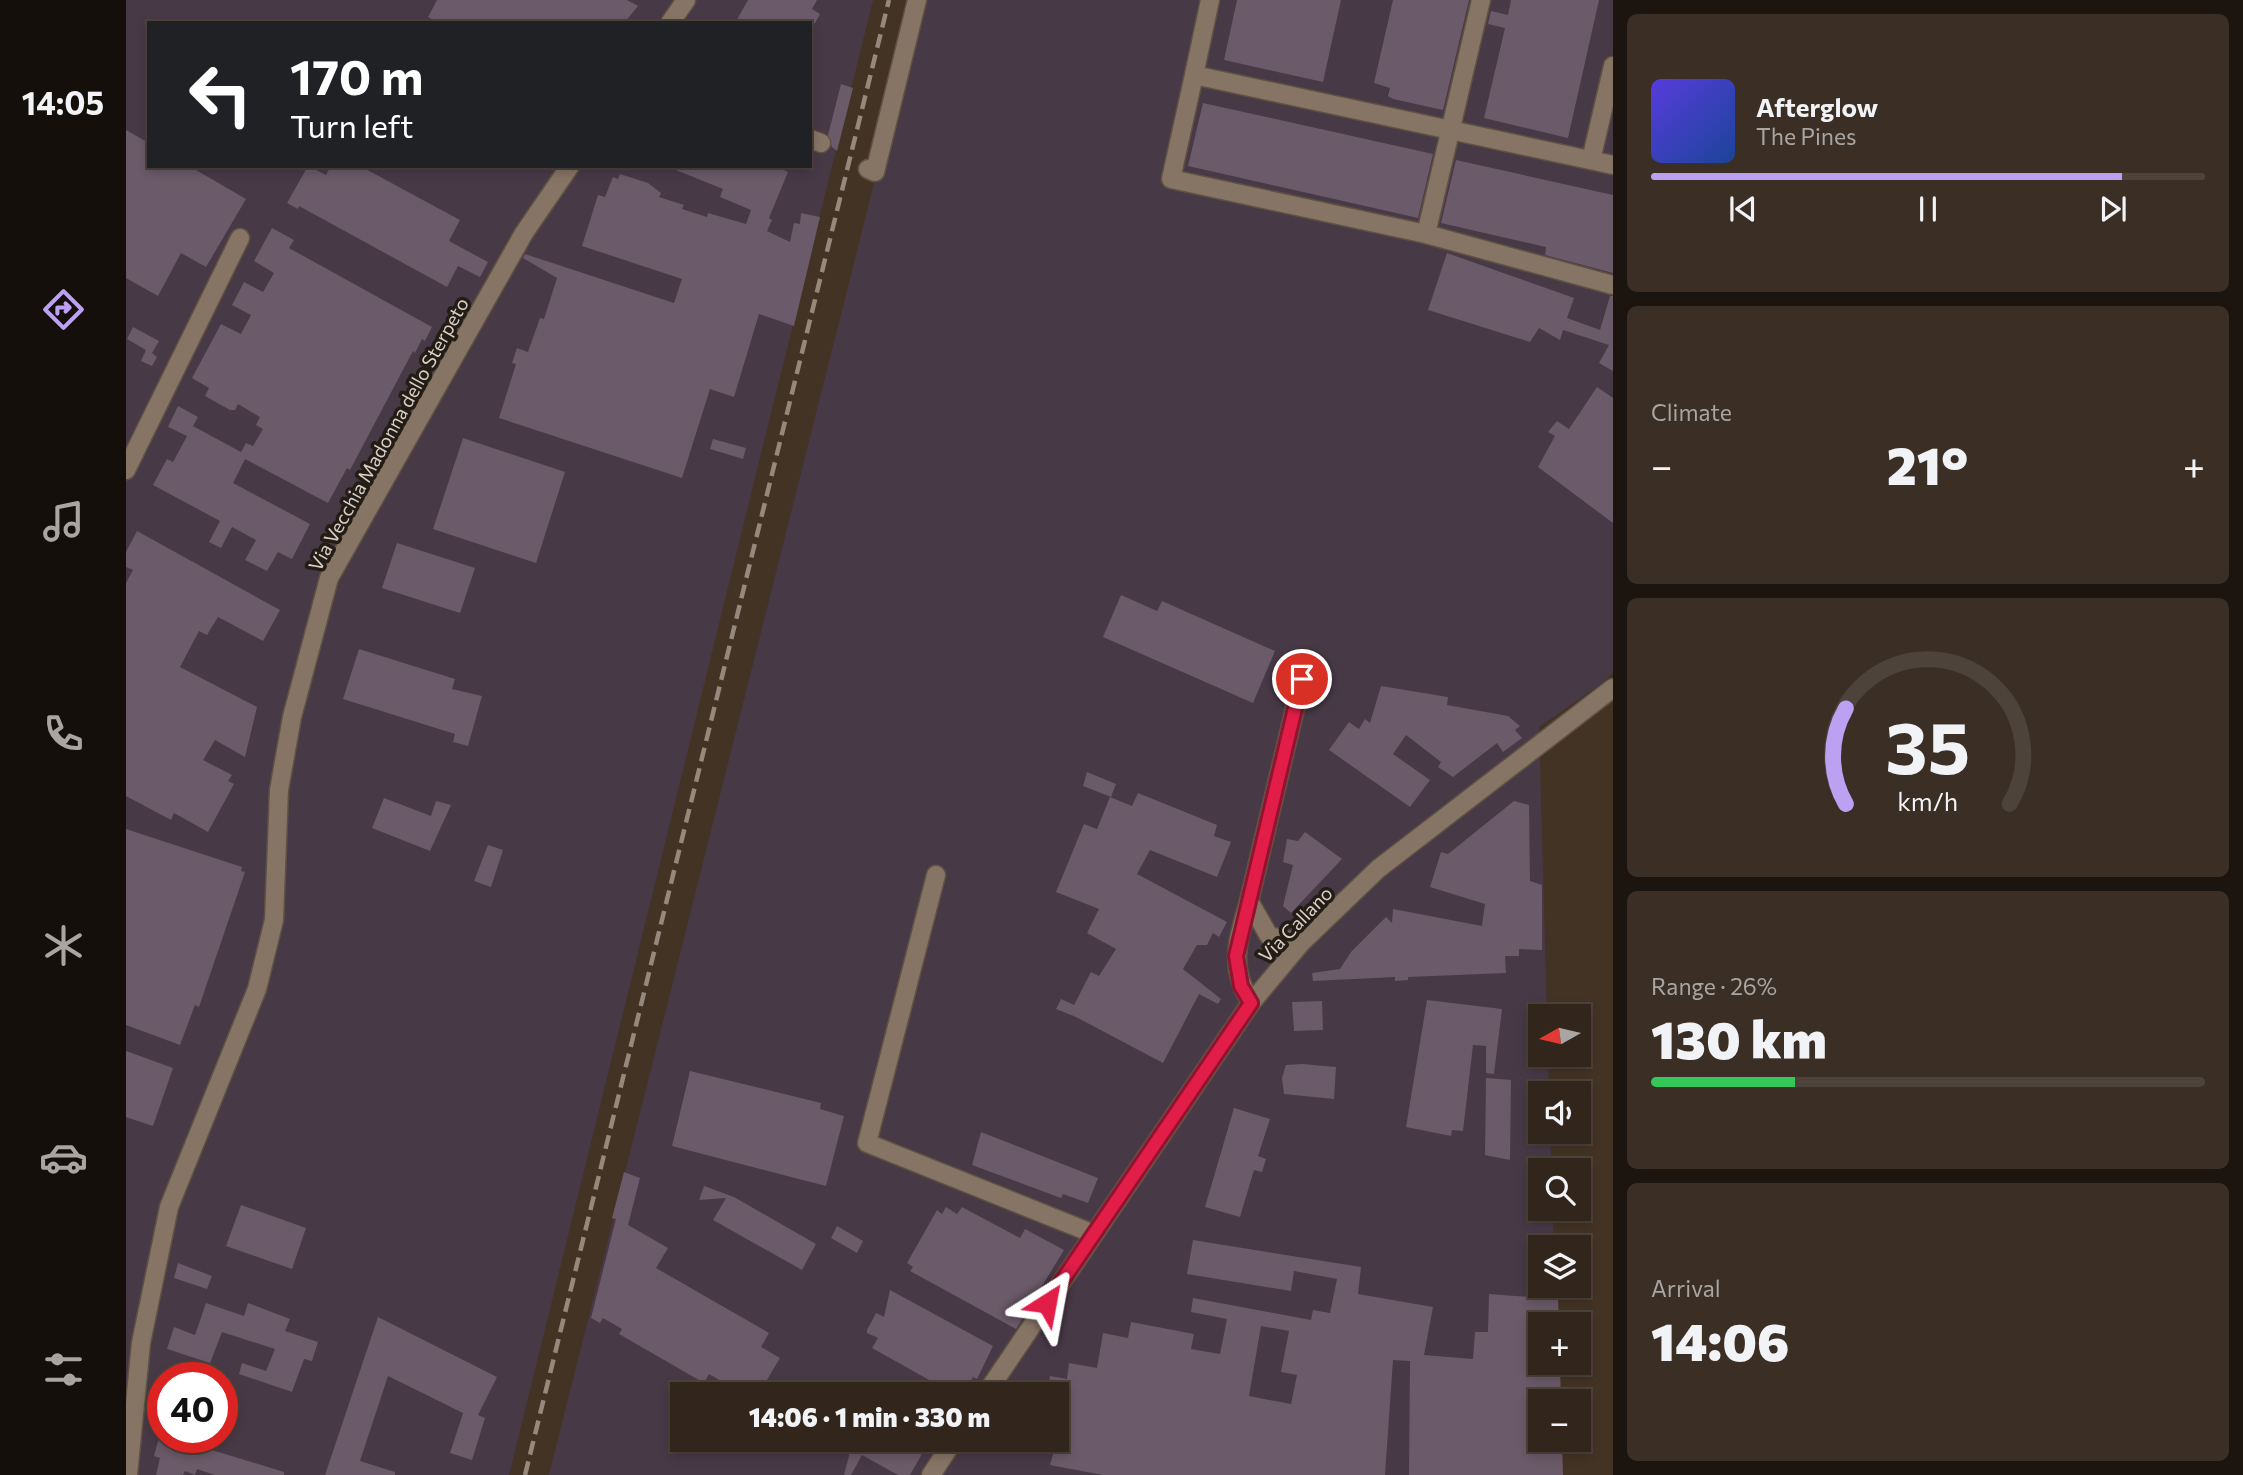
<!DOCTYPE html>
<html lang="en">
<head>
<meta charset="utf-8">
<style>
  body { margin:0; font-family:Commissioner,sans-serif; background:#3a2e25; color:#f1f3f6; height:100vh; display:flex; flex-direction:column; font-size:26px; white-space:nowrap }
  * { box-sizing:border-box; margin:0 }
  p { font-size:23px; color:#a8a5a3 }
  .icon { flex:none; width:38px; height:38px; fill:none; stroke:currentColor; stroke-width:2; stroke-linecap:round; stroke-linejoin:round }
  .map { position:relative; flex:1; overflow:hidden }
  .side { display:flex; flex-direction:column; gap:14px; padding:14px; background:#1c150f; width:630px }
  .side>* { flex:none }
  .banner { position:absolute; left:21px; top:21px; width:665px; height:147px; border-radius:0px; box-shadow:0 4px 10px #0003,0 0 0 2px #4d433b; background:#202124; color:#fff; overflow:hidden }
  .needle { width:46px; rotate:262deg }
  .buttons { position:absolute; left:1402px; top:1004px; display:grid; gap:14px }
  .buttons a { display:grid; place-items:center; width:63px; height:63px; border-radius:0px; background:#32261c; box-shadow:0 4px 10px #0003,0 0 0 2px #4d433b; font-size:35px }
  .speed { position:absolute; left:21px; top:1362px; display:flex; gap:14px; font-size:35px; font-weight:700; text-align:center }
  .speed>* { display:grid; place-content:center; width:91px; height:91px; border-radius:50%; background:#32261c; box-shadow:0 4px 10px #0003,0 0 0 2px #4d433b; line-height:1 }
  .speed .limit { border:10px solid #d22; background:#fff; color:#111 }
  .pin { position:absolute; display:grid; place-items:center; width:60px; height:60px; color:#fff; margin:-30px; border:4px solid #fff; border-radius:50%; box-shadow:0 2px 7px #0007 }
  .me { position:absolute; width:77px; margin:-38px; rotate:34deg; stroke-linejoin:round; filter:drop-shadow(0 0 5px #0008) }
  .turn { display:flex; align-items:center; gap:24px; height:147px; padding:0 28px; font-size:32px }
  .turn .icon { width:91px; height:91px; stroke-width:2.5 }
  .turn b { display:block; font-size:49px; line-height:60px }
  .big { font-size:52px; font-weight:800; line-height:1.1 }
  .side .tile { flex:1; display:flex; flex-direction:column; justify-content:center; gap:10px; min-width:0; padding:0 24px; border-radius:10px; background:#3a2e25 }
  .side .dial { align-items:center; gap:0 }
  .dial svg { height:182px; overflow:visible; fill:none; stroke:#4d433b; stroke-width:7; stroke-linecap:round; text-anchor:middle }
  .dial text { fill:#f1f3f6; stroke:none }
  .song { display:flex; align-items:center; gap:21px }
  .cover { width:84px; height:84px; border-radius:10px; background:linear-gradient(135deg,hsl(250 70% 55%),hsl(220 70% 35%)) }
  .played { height:7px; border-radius:4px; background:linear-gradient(90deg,#bca0f2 85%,#4d433b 85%) }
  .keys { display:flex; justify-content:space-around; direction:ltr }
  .heat { display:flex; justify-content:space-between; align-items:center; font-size:38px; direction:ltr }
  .charge { height:10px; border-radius:5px; background:linear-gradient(90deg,#34c759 26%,#4d433b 0) }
  .trip { position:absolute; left:544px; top:1382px; width:399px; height:70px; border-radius:0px; background:#32261c; box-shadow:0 4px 10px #0003,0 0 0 2px #4d433b; font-weight:800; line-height:70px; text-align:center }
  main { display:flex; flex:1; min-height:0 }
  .menu { display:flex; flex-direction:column; width:126px; justify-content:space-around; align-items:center; background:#140f0b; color:#a8a5a3 }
  .menu .icon { width:49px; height:49px }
  .menu .on { color:#bca0f2 }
  .menu b { font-size:32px; color:#f1f3f6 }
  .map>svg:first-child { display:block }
</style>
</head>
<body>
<main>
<nav class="menu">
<b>14:05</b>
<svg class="icon on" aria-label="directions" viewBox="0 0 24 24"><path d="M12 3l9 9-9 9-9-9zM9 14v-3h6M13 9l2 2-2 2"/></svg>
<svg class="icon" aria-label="music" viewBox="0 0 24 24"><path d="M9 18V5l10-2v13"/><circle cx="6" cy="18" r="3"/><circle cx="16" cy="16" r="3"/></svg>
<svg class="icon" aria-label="phone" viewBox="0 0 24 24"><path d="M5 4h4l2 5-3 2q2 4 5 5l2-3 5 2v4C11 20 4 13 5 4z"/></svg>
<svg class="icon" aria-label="climate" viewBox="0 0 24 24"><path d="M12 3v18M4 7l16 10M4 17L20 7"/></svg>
<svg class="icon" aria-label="car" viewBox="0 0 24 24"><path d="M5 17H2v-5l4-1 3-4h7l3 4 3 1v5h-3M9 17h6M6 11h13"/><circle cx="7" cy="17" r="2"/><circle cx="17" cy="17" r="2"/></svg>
<svg class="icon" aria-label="filters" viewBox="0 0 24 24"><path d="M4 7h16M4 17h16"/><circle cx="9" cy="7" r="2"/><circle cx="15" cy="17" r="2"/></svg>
</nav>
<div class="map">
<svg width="1487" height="1475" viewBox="0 0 1487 1475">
  <rect width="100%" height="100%" fill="#433325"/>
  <path fill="#483946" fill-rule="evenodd" d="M 0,0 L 747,0 L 383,1475 L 0,1475 ZM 23,23 L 684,23 L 684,166 L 23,166 ZM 37,1377 L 96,1377 L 96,1437 L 37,1437 Z
    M 794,0 L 1487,0 L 1487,672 L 1476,683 L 1413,727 L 1421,1017 L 1414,1017 L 1414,1055 L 1422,1055 L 1423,1094 L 1414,1094 L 1414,1132 L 1424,1132 L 1426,1171 L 1414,1171 L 1414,1209 L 1427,1209 L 1428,1248 L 1414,1248 L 1414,1286 L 1429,1286 L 1430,1325 L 1414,1325 L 1414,1440 L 1434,1475 L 423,1475 ZM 556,1395 L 931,1395 L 931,1440 L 556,1440 Z"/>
  <path fill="#6b5a69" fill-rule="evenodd" d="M 311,0 L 501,0 L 512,6 L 498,23 L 313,23 L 302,17 Z
    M 622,0 L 691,0 L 686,9 L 694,14 L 689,23 L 609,23 Z
    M 1111,0 L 1215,0 L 1197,82 L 1098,60 Z
    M 1267,0 L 1343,0 L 1317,110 L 1267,99 L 1262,96 L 1264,88 L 1248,83 Z
    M 1385,0 L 1473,0 L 1442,138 L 1358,118 L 1379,28 L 1362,24 L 1365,11 L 1382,15 Z
    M 715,84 L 727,88 L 711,151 L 706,147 L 702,135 Z
    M 1077,103 L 1307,154 L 1292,218 L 1062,166 Z
    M 0,130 L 23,143 L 23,166 L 63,166 L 120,199 L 80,267 L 55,253 L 32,296 L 0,278 Z
    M 1330,160 L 1487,195 L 1487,273 L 1419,255 L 1420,247 L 1315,223 Z
    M 182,166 L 200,175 L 205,166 L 234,166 L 334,220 L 323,241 L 362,262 L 354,277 L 332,266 L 321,287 L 173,206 L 172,209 L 161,203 Z
    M 540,166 L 650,166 L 662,172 L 643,218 L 646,220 L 641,231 L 664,242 L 668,223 L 674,224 L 675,213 L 694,217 L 668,326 L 633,314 L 608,397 L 584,389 L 556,478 L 373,418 L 390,364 L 386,363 L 391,348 L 402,352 L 414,318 L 418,319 L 431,278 L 397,258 L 399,254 L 548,303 L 556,279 L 456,246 L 472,195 L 479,197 L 487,177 L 492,179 L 494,174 L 522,183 L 535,193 L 533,197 L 558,205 L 556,209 L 581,217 L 582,213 L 620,224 L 625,210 L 594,197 L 597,189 Z
    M 146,228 L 168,240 L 163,248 L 306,327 L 299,341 L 296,339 L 289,353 L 287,351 L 224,470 L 221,468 L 202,503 L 119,459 L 107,483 L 184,524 L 166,559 L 152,552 L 141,571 L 119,560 L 130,540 L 106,527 L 95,548 L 83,542 L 94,521 L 27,485 L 41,459 L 47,462 L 61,436 L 42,427 L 52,406 L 72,417 L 67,426 L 115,452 L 120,443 L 127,446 L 137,429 L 130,425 L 134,417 L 112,404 L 109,410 L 104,410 L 79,396 L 83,388 L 66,378 L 95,324 L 115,334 L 125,315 L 106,305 L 118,282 L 137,292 L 148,273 L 128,261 Z
    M 1321,253 L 1448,298 L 1441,318 L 1474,330 L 1484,296 L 1487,296 L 1487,371 L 1473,363 L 1483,345 L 1437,330 L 1434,340 L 1413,328 L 1404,342 L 1302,310 Z
    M 7,327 L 33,341 L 26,353 L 31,357 L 26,366 L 15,361 L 20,350 L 1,339 Z
    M 1471,387 L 1487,398 L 1487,523 L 1412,467 L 1429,436 L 1422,432 L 1431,421 L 1443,429 Z
    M 337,438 L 439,472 L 410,563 L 307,529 Z
    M 587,439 L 620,448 L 617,459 L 584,449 Z
    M 11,531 L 154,610 L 137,641 L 92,617 L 81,635 L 73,631 L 54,667 L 131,707 L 119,757 L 89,740 L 77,760 L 106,775 L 102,781 L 108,784 L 82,832 L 48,813 L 45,820 L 0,796 L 0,583 L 7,570 L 0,567 L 0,552 Z
    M 271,543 L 349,568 L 334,613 L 256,588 Z
    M 995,595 L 1031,611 L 1036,601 L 1149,651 L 1127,703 L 977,637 Z
    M 233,649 L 329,679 L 326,689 L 356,696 L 342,746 L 327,742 L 329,734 L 217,699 Z
    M 1255,686 L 1322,697 L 1321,705 L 1382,716 L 1394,726 L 1389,730 L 1396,738 L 1377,752 L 1371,743 L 1327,777 L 1312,767 L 1315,762 L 1280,735 L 1267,754 L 1304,780 L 1284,807 L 1203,750 L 1223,722 L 1233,729 L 1239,719 L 1244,723 Z
    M 961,772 L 990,784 L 985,797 L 957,786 Z
    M 1012,793 L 1091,825 L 1088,836 L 1105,842 L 1091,877 L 1024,850 L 1011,874 L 1101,922 L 1093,937 L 1087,933 L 1081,945 L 1071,945 L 1057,969 L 1095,999 L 1092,1004 L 1073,994 L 1037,1063 L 950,1017 L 930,1009 L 935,999 L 948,1005 L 965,972 L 973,976 L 990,949 L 961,933 L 973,909 L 930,892 L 958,824 L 971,829 L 984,797 L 1006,806 Z
    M 258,798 L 305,816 L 310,801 L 325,805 L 304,851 L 246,828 Z
    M 1388,801 L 1403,805 L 1404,881 L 1416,885 L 1416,950 L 1393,949 L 1393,956 L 1379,956 L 1380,973 L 1282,977 L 1282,980 L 1269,981 L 1269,977 L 1187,981 L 1186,973 L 1214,969 L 1225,952 L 1260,917 L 1266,923 L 1267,909 L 1356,926 L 1359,904 L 1304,887 L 1315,852 L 1322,854 Z
    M 0,829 L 116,867 L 115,871 L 119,872 L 73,1007 L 69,1005 L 54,1045 L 0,1025 Z
    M 1179,832 L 1216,859 L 1165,913 L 1157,906 L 1167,865 L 1157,862 L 1161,839 L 1172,841 Z
    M 362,845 L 377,850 L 365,887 L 348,881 Z
    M 1301,1000 L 1376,1009 L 1368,1074 L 1360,1073 L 1360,1046 L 1347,1045 L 1337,1131 L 1326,1130 L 1325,1136 L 1280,1127 Z
    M 1196,1001 L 1197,1030 L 1168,1031 L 1166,1002 Z
    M 0,1051 L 47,1068 L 27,1126 L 0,1117 Z
    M 1176,1064 L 1210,1067 L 1208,1099 L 1158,1094 L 1156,1078 L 1160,1065 Z
    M 564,1071 L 695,1103 L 694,1109 L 718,1116 L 700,1186 L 546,1146 Z
    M 1360,1078 L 1385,1080 L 1384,1160 L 1359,1155 Z
    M 1108,1108 L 1144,1119 L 1132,1156 L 1140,1159 L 1136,1172 L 1128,1170 L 1114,1217 L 1079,1207 Z
    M 855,1132 L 972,1178 L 962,1203 L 937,1194 L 935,1198 L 846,1165 Z
    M 498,1172 L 514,1178 L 502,1225 L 542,1248 L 530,1268 L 643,1333 L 635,1347 L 654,1358 L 632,1395 L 619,1395 L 583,1374 L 578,1383 L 493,1334 L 496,1329 L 477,1318 L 474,1323 L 465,1318 L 490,1219 L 486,1218 Z
    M 578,1186 L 608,1197 L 690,1244 L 676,1270 L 587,1220 L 600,1198 L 573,1200 Z
    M 115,1205 L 180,1228 L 166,1269 L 100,1246 Z
    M 820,1207 L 831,1214 L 836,1207 L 894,1238 L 899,1229 L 938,1250 L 890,1329 L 784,1271 L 787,1267 L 781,1263 L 811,1210 L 816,1214 Z
    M 711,1226 L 737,1241 L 731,1253 L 705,1238 Z
    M 1067,1240 L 1235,1267 L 1232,1294 L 1307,1307 L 1298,1355 L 1347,1359 L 1349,1332 L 1362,1332 L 1363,1294 L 1432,1299 L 1433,1325 L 1414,1325 L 1414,1363 L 1434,1363 L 1435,1402 L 1414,1402 L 1414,1440 L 1436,1440 L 1437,1475 L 1283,1475 L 1284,1361 L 1267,1360 L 1259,1475 L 977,1475 L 924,1465 L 931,1440 L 931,1395 L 921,1395 L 924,1376 L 941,1379 L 943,1363 L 971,1368 L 977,1333 L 1002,1338 L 1005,1322 L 1068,1334 L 1065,1349 L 1094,1354 L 1101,1319 L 1065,1312 L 1067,1298 L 1185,1320 L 1187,1310 L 1204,1313 L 1211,1279 L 1168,1271 L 1165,1291 L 1061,1274 ZM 1135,1326 L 1163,1331 L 1155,1372 L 1171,1375 L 1165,1404 L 1123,1396 Z
    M 52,1263 L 86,1276 L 81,1289 L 48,1278 Z
    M 764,1290 L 867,1346 L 851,1379 L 847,1377 L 837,1395 L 830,1395 L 746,1348 L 752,1338 L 741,1333 L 741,1330 L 750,1313 L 758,1317 Z
    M 80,1303 L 118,1316 L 122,1303 L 164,1319 L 159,1331 L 192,1342 L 186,1361 L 178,1359 L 166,1392 L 113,1374 L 116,1363 L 140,1371 L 149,1349 L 96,1332 L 84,1363 L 41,1349 L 48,1327 L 69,1335 Z
    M 252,1317 L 371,1377 L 352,1415 L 359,1418 L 346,1460 L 324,1453 L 337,1413 L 262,1376 L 234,1461 L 269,1472 L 269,1475 L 199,1475 Z
    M 34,1434 L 158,1472 L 158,1475 L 89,1475 L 71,1469 L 69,1475 L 59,1471 L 57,1475 L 30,1475 L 34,1458 L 28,1456 Z
    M 727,1440 L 804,1440 L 784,1475 L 772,1475 L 736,1455 L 725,1475 L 718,1475 Z"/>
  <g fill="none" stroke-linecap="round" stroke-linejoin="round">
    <g stroke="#5e5144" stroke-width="21">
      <path id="minor" d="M 1084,0 L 1068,75 L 1487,165
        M 1355,0 L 1300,234 L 1487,285
        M 544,23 L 560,0
        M 1068,75 L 1045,179 L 1300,234
        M 684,139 L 695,143
        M 1465,160 L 1487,66
        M 742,169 L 749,172 L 791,0
        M 0,470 L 114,238
        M 810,875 L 741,1143 L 968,1234
        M 1123,901 L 1176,679
        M 1125,1003 C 1102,965 1112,941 1123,901 L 1143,936 L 1175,943
        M 859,1395 L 1125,1003 L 1175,943 L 1252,869 L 1487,688
        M 2,1475 L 15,1343 L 43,1207 L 131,989 L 148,920 L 153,790 L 166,717 L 203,578 L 398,233 L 444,166
        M 805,1475 L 828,1440"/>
    </g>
    <use href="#minor" stroke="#867464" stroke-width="18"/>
    <path stroke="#95887d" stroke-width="4.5" stroke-dasharray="14 7" stroke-linecap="butt" d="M 399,1475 L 763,0"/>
  </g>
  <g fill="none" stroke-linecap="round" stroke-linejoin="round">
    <g stroke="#92132f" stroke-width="18">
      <path id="route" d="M 921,1303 L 1125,1003 L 1115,986 L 1110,956 L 1176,679"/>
    </g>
    <use href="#route" stroke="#e11d48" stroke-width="12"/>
  </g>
  <g text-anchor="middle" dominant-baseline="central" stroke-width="7" stroke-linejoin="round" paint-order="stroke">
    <g font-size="19" fill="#d9cfc6" stroke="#241d16">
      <text transform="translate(262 434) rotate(-61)">Via Vecchia Madonna dello Sterpeto</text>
      <text transform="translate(1169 924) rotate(-46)">Via Callano</text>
    </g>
  </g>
</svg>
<div class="buttons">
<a><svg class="needle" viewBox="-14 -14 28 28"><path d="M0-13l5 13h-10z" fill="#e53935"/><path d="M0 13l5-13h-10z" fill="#a8a5a3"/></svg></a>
<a><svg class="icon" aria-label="sound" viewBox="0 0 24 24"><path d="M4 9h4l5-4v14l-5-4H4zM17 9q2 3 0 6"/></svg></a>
<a><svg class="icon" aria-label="search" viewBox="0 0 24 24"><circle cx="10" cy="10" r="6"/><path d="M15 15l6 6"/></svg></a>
<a><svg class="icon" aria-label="layers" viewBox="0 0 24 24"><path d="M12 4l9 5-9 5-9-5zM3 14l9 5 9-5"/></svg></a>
<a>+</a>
<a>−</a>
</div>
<div class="speed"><div class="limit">40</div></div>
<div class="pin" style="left:1176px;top:679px;background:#d93025"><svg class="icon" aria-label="arrive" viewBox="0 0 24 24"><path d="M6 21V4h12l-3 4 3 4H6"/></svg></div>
<svg class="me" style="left:921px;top:1303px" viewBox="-20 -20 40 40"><path d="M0-17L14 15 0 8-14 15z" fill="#e11d48" stroke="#fff" stroke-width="4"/></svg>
<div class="trip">14:06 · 1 min · 330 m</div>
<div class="banner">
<div class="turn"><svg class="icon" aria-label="left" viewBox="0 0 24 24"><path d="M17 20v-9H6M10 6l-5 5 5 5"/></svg><div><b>170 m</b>Turn left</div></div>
</div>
</div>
<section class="side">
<div class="tile">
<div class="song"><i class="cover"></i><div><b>Afterglow</b><p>The Pines</p></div></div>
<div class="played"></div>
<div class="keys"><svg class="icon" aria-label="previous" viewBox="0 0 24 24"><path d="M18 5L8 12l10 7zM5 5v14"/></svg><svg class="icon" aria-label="pause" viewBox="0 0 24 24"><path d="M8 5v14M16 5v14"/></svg><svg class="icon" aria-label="next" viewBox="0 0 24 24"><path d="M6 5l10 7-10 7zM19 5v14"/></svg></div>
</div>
<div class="tile"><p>Climate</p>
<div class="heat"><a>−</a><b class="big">21°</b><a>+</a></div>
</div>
<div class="tile dial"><svg viewBox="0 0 100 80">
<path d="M14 69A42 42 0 1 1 86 69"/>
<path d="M14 69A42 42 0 0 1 14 27" stroke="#bca0f2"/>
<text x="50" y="56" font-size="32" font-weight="700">35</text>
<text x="50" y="72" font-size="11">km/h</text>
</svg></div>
<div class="tile"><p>Range · 26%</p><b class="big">130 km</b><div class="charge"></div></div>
<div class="tile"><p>Arrival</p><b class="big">14:06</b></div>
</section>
</main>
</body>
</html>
